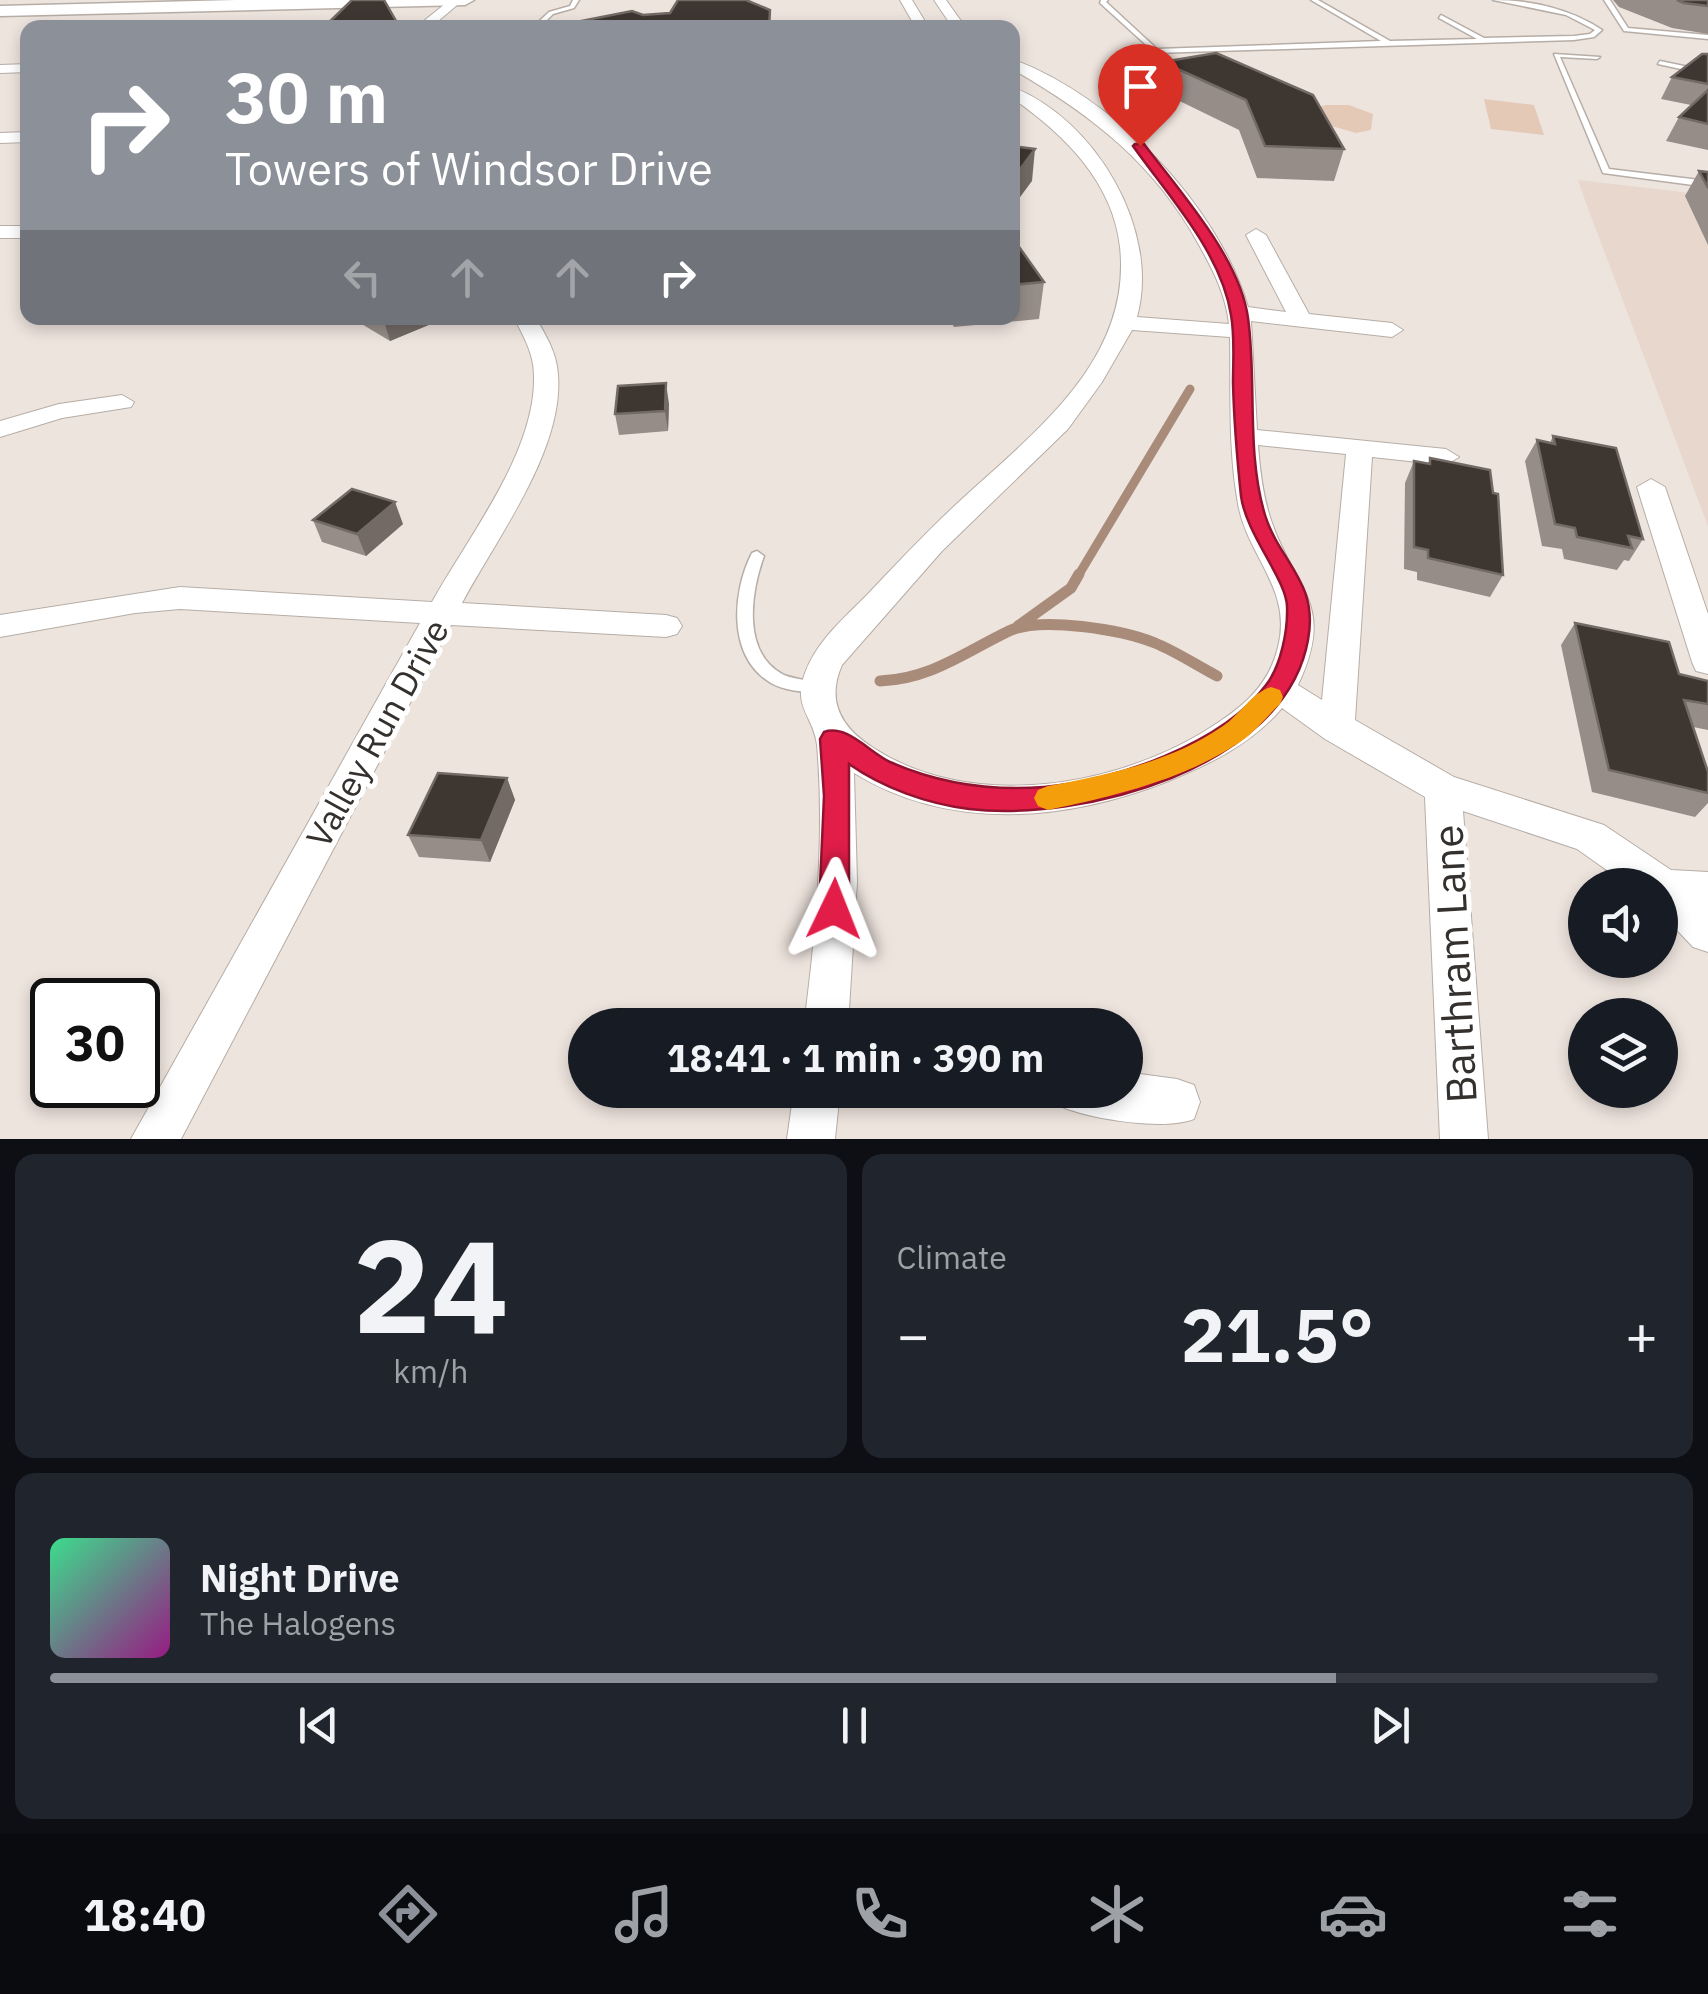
<!DOCTYPE html>
<html lang="en">
<head>
<meta charset="utf-8">
<style>
  body { margin:0; font-family:"IBM Plex Sans",sans-serif; background:#20242c; color:#f1f3f6; height:100vh; display:flex; flex-direction:column; font-size:38px; white-space:nowrap }
  * { box-sizing:border-box; margin:0 }
  p { font-size:32px; color:#9ea1a6 }
  .icon { flex:none; width:55px; height:55px; fill:none; stroke:currentColor; stroke-width:2; stroke-linecap:round; stroke-linejoin:round }
  .map { position:relative; height:1139px; overflow:hidden }
  .drawer { display:flex; flex-direction:column; gap:15px; padding:15px; background:#0d0f14; flex:1 }
  .drawer>* { flex:none }
  .banner { position:absolute; left:20px; top:20px; width:1000px; height:305px; border-radius:20px; box-shadow:0 5px 15px #0003; background:#8c9099; color:#fff; overflow:hidden }
  .fabs { position:absolute; left:1568px; top:868px; display:grid; gap:20px }
  .fabs a { display:grid; place-items:center; width:110px; height:110px; border-radius:50%; background:#171b24; box-shadow:0 5px 15px #0003; font-size:50px }
  .speed { position:absolute; left:30px; top:978px; display:flex; gap:20px; font-size:50px; font-weight:700; text-align:center }
  .speed>* { display:grid; place-content:center; width:130px; height:130px; border-radius:50%; background:#171b24; box-shadow:0 5px 15px #0003; line-height:1 }
  .speed .limit { border:5px solid #111; border-radius:15px; background:#fff; color:#111 }
  .pin { position:absolute; display:grid; place-items:center; width:85px; height:85px; color:#fff; margin:-102px -42px; border-radius:50% 50% 50% 0; rotate:-45deg; box-shadow:0 0 10px #0007 }
  .pin .icon { rotate:45deg }
  .me { position:absolute; width:110px; margin:-55px; rotate:2deg; stroke-linejoin:round; filter:drop-shadow(0 0 8px #0008) }
  .turn { display:flex; align-items:center; gap:35px; height:210px; padding:0 40px; font-size:45px }
  .turn .icon { width:130px; height:130px; stroke-width:2.5 }
  .turn b { display:block; font-size:70px; line-height:85px }
  .lanes { display:flex; align-items:center; height:95px; padding:0 40px; background:#0003; justify-content:center; gap:50px; direction:ltr }
  .lanes .off { opacity:.35 }
  .big { font-size:75px; font-weight:700; line-height:1.1 }
  .drawer .card { flex:1; display:flex; flex-direction:column; justify-content:center; gap:15px; min-width:0; padding:0 35px; border-radius:20px; background:#20242c }
  .drawer .dial { align-items:center; gap:0 }
  .dial b { font-size:130px; line-height:1 }
  .song { display:flex; align-items:center; gap:30px }
  .cover { width:120px; height:120px; border-radius:15px; background:linear-gradient(135deg,hsl(150 70% 55%),hsl(310 70% 35%)) }
  .played { height:10px; border-radius:5px; background:linear-gradient(90deg,#8c9099 80%,#363941 80%) }
  .keys { display:flex; justify-content:space-around; direction:ltr }
  .heat { display:flex; justify-content:space-between; align-items:center; font-size:55px; direction:ltr }
  .drawer .tiles { flex:1; display:grid; gap:15px; grid-template-columns:1fr 1fr }
  .card:last-child { grid-column:span 2 }
  .trip { position:absolute; left:568px; top:1008px; width:575px; height:100px; border-radius:50px; background:#171b24; box-shadow:0 5px 15px #0003; font-weight:700; line-height:100px; text-align:center }
  .dock { display:flex; height:160px; justify-content:space-around; align-items:center; background:#090b0e; color:#9ea1a6 }
  .dock .icon { width:70px; height:70px }
  .dock .active { color:#8c9099 }
  .dock b { font-size:45px; color:#f1f3f6 }
  .map>svg:first-child { display:block }
</style>
</head>
<body>
<div class="map">
<svg width="1708" height="1139" viewBox="0 0 1708 1139">
  <rect width="100%" height="100%" fill="#eee4de"/>
  <path fill="#e7d7cc" d="M 1578,180 L 1708,195 L 1708,526 L 1586,203 Z"/>
  <path fill="#e4c9b7" d="M 1484,99 L 1534,105 L 1544,135 L 1491,129 Z
    M 1326,105 L 1349,105 L 1373,114 L 1371,130 L 1356,133 L 1328,125 L 1319,107 Z"/>
  <g fill="none" stroke-linecap="round" stroke-linejoin="round">
    <path stroke="#a88b79" stroke-width="9" d="M 1078,576 L 1190,389"/>
    <path stroke="#a88b79" stroke-width="11" d="M 1018,626 L 1071,588 L 1079,574
      M 880,681 C 931,679 965,652 1009,631 C 1041,616 1123,630 1155,643 C 1177,652 1196,665 1217,676"/>
    <g stroke="#b6ada6" stroke-width="3">
      <path id="service" d="M 573,0 L 579,0 L 574,8 L 553,14 L 539,28 L 532,28 L 549,12 L 570,6 Z
        M 1101,0 L 1108,0 L 1106,2 L 1157,49 L 1381,41 L 1311,0 L 1318,0 L 1390,41 L 1477,39 L 1439,18 L 1441,15 L 1484,38 L 1574,36 L 1590,34 L 1595,30 L 1566,15 L 1493,0 C 1531,0 1571,9 1602,30 L 1594,37 L 1574,40 L 1155,53 L 1100,3 Z
        M 1604,0 L 1610,0 L 1628,28 L 1708,35 L 1708,39 L 1624,31 Z
        M 1554,54 L 1600,57 L 1597,59 L 1560,57 L 1609,169 L 1708,181 L 1708,187 L 1603,173 Z
        M 1660,61 L 1708,71 L 1708,75 L 1658,64 Z
        M 757,551 L 764,556 C 751,592 741,653 784,675 C 796,680 812,680 824,684 L 826,688 L 824,692 L 818,694 C 803,691 785,691 771,683 C 727,657 732,592 752,553 Z"/>
    </g>
    <g stroke="#b6ada6" stroke-width="2">
      <path id="minor" d="M 450,0 L 463,0 L 430,28 L 415,28 Z
        M 900,0 L 912,0 L 929,28 L 916,28 Z
        M 934,0 L 946,0 L 966,28 L 953,28 Z
        M 1012,59 C 1113,96 1218,205 1248,307 L 1286,312 L 1246,235 L 1256,229 L 1266,235 L 1309,314 L 1392,323 L 1403,330 L 1392,337 L 1251,321 L 1257,430 L 1446,449 L 1459,457 L 1446,465 L 1372,457 L 1355,720 L 1454,777 L 1604,825 L 1671,870 L 1708,872 L 1708,952 L 1693,947 L 1660,912 L 1660,885 L 1628,885 L 1577,849 L 1463,811 L 1488,1139 L 1440,1139 L 1425,797 L 1325,739 L 1282,708 C 1252,744 1208,765 1166,782 C 1066,821 950,832 854,773 L 857,882 L 848,1025 L 804,1025 C 816,933 825,837 817,745 C 814,717 792,707 805,673 C 817,641 843,619 866,596 C 897,563 928,530 962,499 C 1036,431 1132,359 1120,247 C 1113,182 1064,134 1012,98 L 1012,87 C 1095,119 1161,230 1137,317 L 1229,324 C 1226,295 1213,270 1199,245 C 1155,164 1092,115 1012,69 ZM 1132,330 L 1230,337 C 1231,393 1228,449 1238,504 C 1247,556 1293,590 1278,647 C 1268,690 1236,712 1200,734 C 1106,789 967,810 872,747 C 841,727 826,701 842,665 L 942,551 L 1068,429 L 1102,382 ZM 1258,445 L 1346,454 L 1322,700 L 1298,685 C 1336,604 1296,591 1272,523 C 1263,498 1260,471 1258,445 Z
        M 28,64 L 28,72 L 0,73 L 0,65 Z
        M 28,132 L 28,142 L 0,143 L 0,133 Z
        M 0,226 L 28,226 L 28,238 L 0,238 Z
        M 514,318 L 536,318 C 546,336 557,353 558,375 C 564,450 496,539 462,603 L 666,615 L 677,618 L 682,626 L 677,634 L 666,637 L 451,625 L 181,1139 L 131,1139 L 420,623 L 180,609 L 135,613 L 0,637 L 0,615 L 180,587 L 432,602 C 468,537 536,452 534,376 C 534,354 524,337 514,318 Z
        M 122,395 L 134,402 L 131,407 L 62,418 L 0,437 L 0,421 L 59,404 Z
        M 1651,479 L 1665,487 L 1708,614 L 1708,674 L 1696,671 L 1692,662 L 1637,487 Z
        M 1125,1072 L 1177,1079 L 1194,1085 L 1200,1102 L 1194,1119 C 1164,1131 1090,1119 1060,1106 L 1053,1090 L 1125,1090 Z
        M 794,1090 L 840,1090 L 835,1139 L 787,1139 Z"/>
    </g>
    <g stroke="#b6ada6" stroke-width="3">
      <path id="secondary" d="M 236,0 L 474,0 L 465,5 L 0,16 L 0,6 Z"/>
    </g>
    <use href="#service" fill="#fff" fill-rule="evenodd"/>
    <use href="#minor" fill="#fff" fill-rule="evenodd"/>
    <use href="#secondary" fill="#fff" fill-rule="evenodd"/>
  </g>
  <path fill="#968d88" d="M 1613,0 L 1708,0 L 1708,34 L 1672,28 L 1619,7 Z
    M 1216,53 L 1344,149 L 1334,181 L 1257,178 L 1239,130 L 1157,90 L 1162,62 Z
    M 1708,54 L 1708,150 L 1666,141 L 1679,117 L 1691,105 L 1661,99 L 1672,77 Z
    M 1699,171 L 1708,172 L 1708,245 L 1685,196 Z
    M 1012,237 L 1044,282 L 1039,319 L 954,327 L 949,318 L 1012,318 Z
    M 358,318 L 442,318 L 443,319 L 390,341 L 360,323 Z
    M 669,404 L 668,431 L 619,435 L 615,414 Z
    M 1553,436 L 1643,539 L 1629,561 L 1624,560 L 1617,570 L 1564,559 L 1562,549 L 1542,546 L 1525,461 L 1537,440 L 1550,443 Z
    M 1430,458 L 1503,575 L 1490,597 L 1417,580 L 1417,572 L 1404,569 L 1405,483 L 1414,461 L 1428,464 Z
    M 313,520 L 403,524 L 366,556 L 322,542 Z
    M 1575,623 L 1679,674 L 1708,681 L 1708,730 L 1693,727 L 1708,772 L 1708,803 L 1695,817 L 1592,792 L 1561,645 Z
    M 507,778 L 515,800 L 490,862 L 419,857 L 408,835 Z"/>
  <path fill="#736a65" d="M 1035,149 L 1032,181 L 1012,208 L 1012,180 Z
    M 392,318 L 442,318 L 443,319 L 390,341 L 384,321 Z
    M 666,383 L 669,404 L 668,431 L 665,411 Z
    M 395,502 L 403,524 L 366,556 L 357,534 Z
    M 507,778 L 515,800 L 490,862 L 481,840 Z"/>
  <path fill="#3e3631" stroke="#736a65" stroke-width="2.5" d="M 352,0 L 384,0 L 400,28 L 323,28 Z
    M 678,0 L 746,0 L 770,10 L 769,28 L 580,28 L 571,23 L 632,11 L 643,15 L 670,13 Z
    M 1677,0 L 1708,0 L 1708,6 L 1684,3 Z
    M 1216,53 L 1313,95 L 1344,149 L 1265,146 L 1246,100 L 1162,62 Z
    M 1702,54 L 1708,54 L 1708,84 L 1672,77 Z
    M 1708,90 L 1708,124 L 1679,117 Z
    M 1012,146 L 1035,149 L 1012,180 Z
    M 1699,171 L 1708,172 L 1708,188 Z
    M 1012,237 L 1044,282 L 1012,285 Z
    M 666,383 L 665,411 L 615,414 L 618,386 Z
    M 1553,436 L 1616,448 L 1643,539 L 1628,536 L 1632,548 L 1577,537 L 1575,528 L 1555,524 L 1537,440 L 1555,444 Z
    M 1430,458 L 1490,470 L 1493,493 L 1498,494 L 1503,575 L 1428,558 L 1428,550 L 1414,547 L 1414,461 L 1430,464 Z
    M 352,489 L 395,502 L 357,534 L 313,520 Z
    M 1575,623 L 1669,642 L 1679,674 L 1708,681 L 1708,704 L 1684,700 L 1708,772 L 1708,793 L 1609,770 Z
    M 438,773 L 507,778 L 481,840 L 408,835 Z"/>
  <path fill="#e11d48" stroke="#92132f" stroke-width="2.5" d="M 1135,144 L 1144,144 C 1180,192 1240,258 1248,318 C 1257,382 1246,452 1265,515 C 1280,563 1319,582 1308,640 C 1285,769 1081,822 969,809 C 928,804 883,788 849,764 L 849,909 L 845,919 L 834,923 L 823,919 L 819,909 L 824,796 L 820,739 L 824,732 C 847,724 869,752 890,762 C 938,783 992,791 1044,787 C 1115,781 1222,744 1266,685 C 1281,666 1288,630 1287,606 C 1286,579 1246,534 1241,496 C 1237,458 1234,421 1233,383 C 1233,361 1235,337 1231,315 C 1221,252 1169,197 1133,146 Z"/>
  <path fill="#f59e0b" d="M 1271,687 L 1280,690 L 1283,697 L 1280,704 C 1267,716 1255,732 1240,742 C 1183,780 1114,796 1048,810 L 1038,806 L 1034,798 L 1038,790 L 1048,786 C 1108,775 1173,761 1223,726 C 1240,715 1251,693 1271,687 Z"/>
  <g text-anchor="middle" dominant-baseline="central" stroke-width="10" stroke-linejoin="round" paint-order="stroke">
    <g font-size="35" fill="#34302e" stroke="#fff">
      <text transform="translate(377 733) rotate(-61)">Valley Run Drive</text>
    </g>
    <g font-size="42" fill="#34302e" stroke="#fff">
      <text transform="translate(1454 964) rotate(-93)">Barthram Lane</text>
    </g>
  </g>
</svg>
<div class="fabs">
<a><svg class="icon" aria-label="sound" viewBox="0 0 24 24"><path d="M4 9h4l5-4v14l-5-4H4zM17 9q2 3 0 6"/></svg></a>
<a><svg class="icon" aria-label="layers" viewBox="0 0 24 24"><path d="M12 4l9 5-9 5-9-5zM3 14l9 5 9-5"/></svg></a>
</div>
<div class="speed"><div class="limit">30</div></div>
<div class="pin" style="left:1140px;top:146px;background:#d93025"><svg class="icon" aria-label="arrive" viewBox="0 0 24 24"><path d="M6 21V4h12l-3 4 3 4H6"/></svg></div>
<svg class="me" style="left:834px;top:909px" viewBox="-20 -20 40 40"><path d="M0-17L14 15 0 8-14 15z" fill="#e11d48" stroke="#fff" stroke-width="4"/></svg>
<div class="trip">18:41 · 1 min · 390 m</div>
<div class="banner">
<div class="turn"><svg class="icon" aria-label="right" viewBox="0 0 24 24"><path d="M7 20v-9h11M14 6l5 5-5 5"/></svg><div><b>30 m</b>Towers of Windsor Drive</div></div>
<div class="lanes"><svg class="icon off" aria-label="left" viewBox="0 0 24 24"><path d="M17 20v-9H6M10 6l-5 5 5 5"/></svg><svg class="icon off" aria-label="ahead" viewBox="0 0 24 24"><path d="M12 20V5M6 11l6-6 6 6"/></svg><svg class="icon off" aria-label="ahead" viewBox="0 0 24 24"><path d="M12 20V5M6 11l6-6 6 6"/></svg><svg class="icon" aria-label="right" viewBox="0 0 24 24"><path d="M7 20v-9h11M14 6l5 5-5 5"/></svg></div>
</div>
</div>
<section class="drawer">
<div class="tiles">
<div class="card dial"><b>24</b><p>km/h</p></div>
<div class="card"><p>Climate</p>
<div class="heat"><a>−</a><b class="big">21.5°</b><a>+</a></div>
</div>
<div class="card">
<div class="song"><i class="cover"></i><div><b>Night Drive</b><p>The Halogens</p></div></div>
<div class="played"></div>
<div class="keys"><svg class="icon" aria-label="previous" viewBox="0 0 24 24"><path d="M18 5L8 12l10 7zM5 5v14"/></svg><svg class="icon" aria-label="pause" viewBox="0 0 24 24"><path d="M8 5v14M16 5v14"/></svg><svg class="icon" aria-label="next" viewBox="0 0 24 24"><path d="M6 5l10 7-10 7zM19 5v14"/></svg></div>
</div>
</div>
</section>
<nav class="dock">
<b>18:40</b>
<svg class="icon active" aria-label="directions" viewBox="0 0 24 24"><path d="M12 3l9 9-9 9-9-9zM9 14v-3h6M13 9l2 2-2 2"/></svg>
<svg class="icon" aria-label="music" viewBox="0 0 24 24"><path d="M9 18V5l10-2v13"/><circle cx="6" cy="18" r="3"/><circle cx="16" cy="16" r="3"/></svg>
<svg class="icon" aria-label="phone" viewBox="0 0 24 24"><path d="M5 4h4l2 5-3 2q2 4 5 5l2-3 5 2v4C11 20 4 13 5 4z"/></svg>
<svg class="icon" aria-label="climate" viewBox="0 0 24 24"><path d="M12 3v18M4 7l16 10M4 17L20 7"/></svg>
<svg class="icon" aria-label="car" viewBox="0 0 24 24"><path d="M5 17H2v-5l4-1 3-4h7l3 4 3 1v5h-3M9 17h6M6 11h13"/><circle cx="7" cy="17" r="2"/><circle cx="17" cy="17" r="2"/></svg>
<svg class="icon" aria-label="filters" viewBox="0 0 24 24"><path d="M4 7h16M4 17h16"/><circle cx="9" cy="7" r="2"/><circle cx="15" cy="17" r="2"/></svg>
</nav>
</body>
</html>
